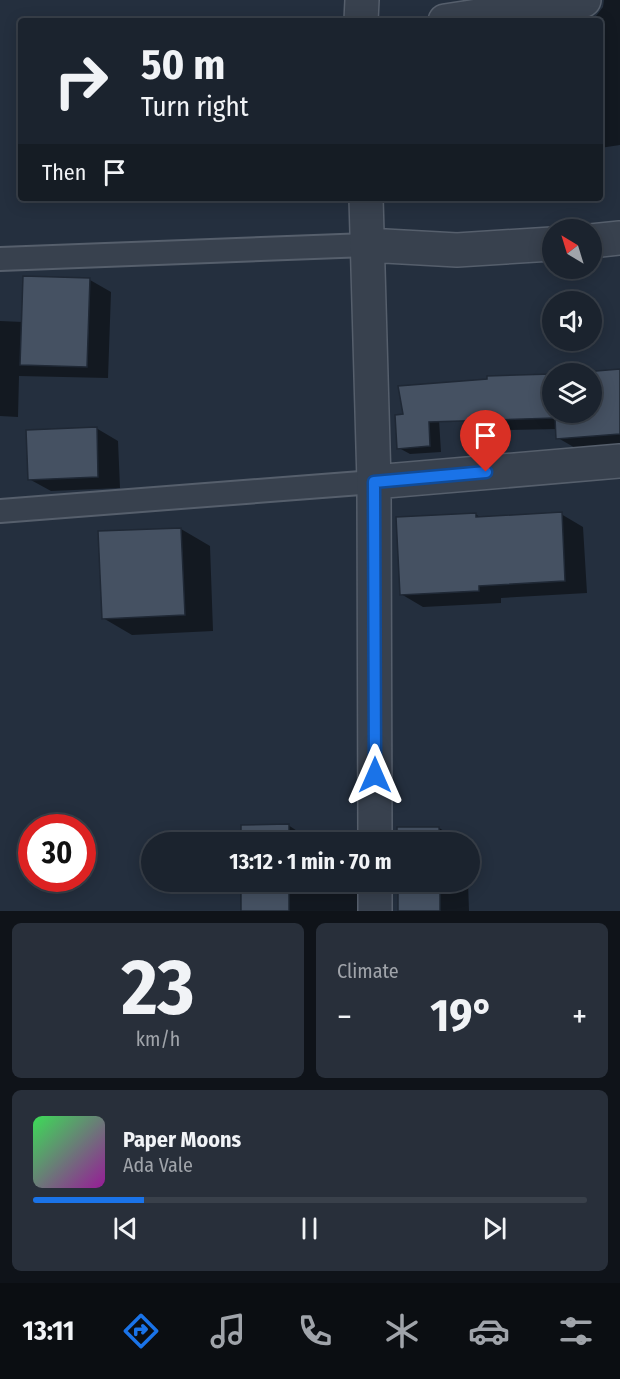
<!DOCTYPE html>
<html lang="en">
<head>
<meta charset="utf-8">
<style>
  body { margin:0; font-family:"Fira Sans Condensed",sans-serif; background:#282f3a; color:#f1f3f6; height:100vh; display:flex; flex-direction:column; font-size:22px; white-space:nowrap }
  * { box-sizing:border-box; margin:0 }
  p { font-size:20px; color:#a0a4aa }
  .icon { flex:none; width:33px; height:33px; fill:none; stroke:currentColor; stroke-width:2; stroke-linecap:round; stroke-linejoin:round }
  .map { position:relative; height:911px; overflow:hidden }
  .side { display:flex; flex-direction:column; gap:12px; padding:12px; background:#0f1319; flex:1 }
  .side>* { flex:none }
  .banner { position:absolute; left:18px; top:18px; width:585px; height:183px; border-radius:6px; box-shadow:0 3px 15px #0003,0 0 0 2px #39404a; background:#1b232e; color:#f1f3f6; overflow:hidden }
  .needle { width:39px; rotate:322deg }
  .fabs { position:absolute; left:542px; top:219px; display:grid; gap:12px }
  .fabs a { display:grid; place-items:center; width:60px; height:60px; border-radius:50%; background:#1b232e; box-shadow:0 3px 15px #0003,0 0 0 2px #39404a; font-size:30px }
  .speed { position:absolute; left:18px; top:814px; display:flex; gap:12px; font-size:30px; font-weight:700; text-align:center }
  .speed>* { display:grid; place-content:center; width:78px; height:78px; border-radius:50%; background:#1b232e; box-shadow:0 3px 15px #0003,0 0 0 2px #39404a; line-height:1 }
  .speed .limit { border:9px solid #d22; background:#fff; color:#111 }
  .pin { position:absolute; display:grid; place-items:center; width:51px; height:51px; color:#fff; margin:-62px -26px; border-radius:50% 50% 50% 0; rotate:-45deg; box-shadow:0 0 6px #0007 }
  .pin .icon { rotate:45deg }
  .me { position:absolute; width:66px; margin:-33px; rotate:0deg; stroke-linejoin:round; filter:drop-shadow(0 0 4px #0008) }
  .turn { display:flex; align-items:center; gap:21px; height:126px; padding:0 24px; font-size:27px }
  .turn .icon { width:78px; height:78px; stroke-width:2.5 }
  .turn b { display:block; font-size:42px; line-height:51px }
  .then { display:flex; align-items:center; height:57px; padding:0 24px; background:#0003; gap:12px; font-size:22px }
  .big { font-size:45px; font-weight:700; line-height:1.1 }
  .side .card { flex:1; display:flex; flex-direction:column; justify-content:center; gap:9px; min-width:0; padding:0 21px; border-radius:9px; background:#282f3a }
  .side .dial { align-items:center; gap:0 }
  .dial b { font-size:78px; line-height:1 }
  .song { display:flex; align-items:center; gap:18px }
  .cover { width:72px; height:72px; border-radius:9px; background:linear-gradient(135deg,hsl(130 70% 55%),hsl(300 70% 35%)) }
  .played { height:6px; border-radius:3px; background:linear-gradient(90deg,#1a73e8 20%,#39404a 20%) }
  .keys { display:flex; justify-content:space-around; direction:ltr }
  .heat { display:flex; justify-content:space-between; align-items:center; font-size:33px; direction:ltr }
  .side .tiles { flex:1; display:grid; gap:12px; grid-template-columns:1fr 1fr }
  .card:last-child { grid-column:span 2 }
  .trip { position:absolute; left:141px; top:832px; width:339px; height:60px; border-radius:30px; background:#1b232e; box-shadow:0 3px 15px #0003,0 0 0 2px #39404a; font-weight:700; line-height:60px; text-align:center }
  .menu { display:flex; height:96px; justify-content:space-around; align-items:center; background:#0b0e12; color:#a0a4aa }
  .menu .icon { width:42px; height:42px }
  .menu .selected { color:#1a73e8 }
  .menu b { font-size:27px; color:#f1f3f6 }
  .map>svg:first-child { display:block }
</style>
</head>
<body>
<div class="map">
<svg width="620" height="911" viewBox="0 0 620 911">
  <rect width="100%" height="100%" fill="#242f3e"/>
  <path fill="#0007" d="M 604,0 L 620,0 L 620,145 L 600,148 L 600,21 L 586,20 L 596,16 L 603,7 Z
    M 90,280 L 111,292 L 108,378 L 19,376 L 18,417 L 0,416 L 0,321 L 23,322 Z
    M 620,370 L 620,446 L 577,449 L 558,438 L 557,429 L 509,430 L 490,419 L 488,377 L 552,374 L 552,412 L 591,412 L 591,374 L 556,374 Z
    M 397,416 L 439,420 L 441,452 L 410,454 L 399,448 Z
    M 96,428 L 118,441 L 120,488 L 51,491 L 29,479 Z
    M 475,514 L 483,519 L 561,514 L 583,527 L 587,593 L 501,598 L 501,603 L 423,607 L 401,594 Z
    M 181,529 L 210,546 L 213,631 L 132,635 L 103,618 L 100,533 Z
    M 288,825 L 316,843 L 242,843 Z
    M 439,828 L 465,843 L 399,843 Z
    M 240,882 L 358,882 L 358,911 L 241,911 Z
    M 399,882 L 468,882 L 469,911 L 400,911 Z"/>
  <path fill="#455162" stroke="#1f2835" stroke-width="1.5" d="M 23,276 L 90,278 L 87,367 L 20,365 Z
    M 620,369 L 620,434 L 556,439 L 555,418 L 429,422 L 430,446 L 397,449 L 395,415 L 403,414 L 398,386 L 487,379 L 487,376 L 552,374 L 552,412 L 591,412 L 591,374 L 560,374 Z
    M 97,427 L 98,477 L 28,480 L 26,430 Z
    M 562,512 L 565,581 L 479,586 L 479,591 L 400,595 L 396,517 L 476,513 L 476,517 Z
    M 181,528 L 185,615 L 102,619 L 98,531 Z
    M 289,824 L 289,843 L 241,843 L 241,825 Z
    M 397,827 L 439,827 L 440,843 L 397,843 Z
    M 241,882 L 289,882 L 289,911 L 241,911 Z
    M 398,882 L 440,882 L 440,911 L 398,911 Z"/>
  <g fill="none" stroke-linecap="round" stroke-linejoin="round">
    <g stroke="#565f6c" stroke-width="26">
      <path id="lane" d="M 0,259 L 367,245
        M 0,511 L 374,482"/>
    </g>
    <g stroke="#565f6c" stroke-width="36">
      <path id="street" d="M 361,21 L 362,0
        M 445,21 L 584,0
        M 366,198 L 374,482 L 375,843
        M 591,241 L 620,238
        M 367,245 L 457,250 L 552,244
        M 374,482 L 620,461
        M 375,882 L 375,911"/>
    </g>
    <use href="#lane" stroke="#38414e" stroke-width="22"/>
    <use href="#street" stroke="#38414e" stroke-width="33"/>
  </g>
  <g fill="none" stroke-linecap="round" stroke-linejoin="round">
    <g stroke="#114b97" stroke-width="15">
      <path id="route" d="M 375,775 L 374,482 L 486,472"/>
    </g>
    <use href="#route" stroke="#1a73e8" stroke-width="10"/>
  </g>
</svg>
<div class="fabs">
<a><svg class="needle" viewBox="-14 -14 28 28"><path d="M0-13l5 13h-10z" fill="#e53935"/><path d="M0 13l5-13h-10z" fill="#a0a4aa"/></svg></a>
<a><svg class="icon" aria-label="sound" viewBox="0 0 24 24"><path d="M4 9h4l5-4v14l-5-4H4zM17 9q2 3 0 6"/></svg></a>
<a><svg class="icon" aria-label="layers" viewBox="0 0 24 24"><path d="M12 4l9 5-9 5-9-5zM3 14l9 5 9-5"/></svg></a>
</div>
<div class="speed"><div class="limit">30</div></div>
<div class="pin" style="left:486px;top:472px;background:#d93025"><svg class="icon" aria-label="arrive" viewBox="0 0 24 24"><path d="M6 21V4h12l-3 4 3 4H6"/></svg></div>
<svg class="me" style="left:375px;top:775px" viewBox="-20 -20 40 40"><path d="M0-17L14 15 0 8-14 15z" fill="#1a73e8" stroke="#fff" stroke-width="4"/></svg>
<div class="trip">13:12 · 1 min · 70 m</div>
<div class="banner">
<div class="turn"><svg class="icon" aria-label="right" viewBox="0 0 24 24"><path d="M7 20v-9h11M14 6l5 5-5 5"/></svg><div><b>50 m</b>Turn right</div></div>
<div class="then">Then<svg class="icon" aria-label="arrive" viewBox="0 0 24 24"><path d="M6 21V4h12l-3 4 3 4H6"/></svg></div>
</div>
</div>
<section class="side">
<div class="tiles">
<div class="card dial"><b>23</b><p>km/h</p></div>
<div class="card"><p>Climate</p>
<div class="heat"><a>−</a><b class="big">19°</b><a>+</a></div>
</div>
<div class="card">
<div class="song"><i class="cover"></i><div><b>Paper Moons</b><p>Ada Vale</p></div></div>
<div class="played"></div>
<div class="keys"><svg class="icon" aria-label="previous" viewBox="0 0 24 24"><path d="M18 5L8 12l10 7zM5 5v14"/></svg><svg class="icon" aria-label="pause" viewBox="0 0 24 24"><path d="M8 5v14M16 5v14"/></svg><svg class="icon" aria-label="next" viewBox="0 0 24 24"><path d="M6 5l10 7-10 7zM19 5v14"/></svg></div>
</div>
</div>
</section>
<nav class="menu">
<b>13:11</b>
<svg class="icon selected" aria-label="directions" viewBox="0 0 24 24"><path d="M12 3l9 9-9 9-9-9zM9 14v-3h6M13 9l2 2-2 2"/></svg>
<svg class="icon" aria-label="music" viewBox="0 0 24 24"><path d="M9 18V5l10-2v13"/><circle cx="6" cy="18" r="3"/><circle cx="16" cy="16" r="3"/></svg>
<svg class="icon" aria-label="phone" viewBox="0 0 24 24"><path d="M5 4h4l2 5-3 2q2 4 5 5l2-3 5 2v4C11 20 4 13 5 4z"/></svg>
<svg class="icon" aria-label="climate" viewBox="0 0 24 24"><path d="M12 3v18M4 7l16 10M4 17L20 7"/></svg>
<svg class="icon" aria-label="car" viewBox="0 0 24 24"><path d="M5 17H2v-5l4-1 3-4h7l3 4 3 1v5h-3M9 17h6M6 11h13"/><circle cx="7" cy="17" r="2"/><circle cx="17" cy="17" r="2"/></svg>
<svg class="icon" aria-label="filters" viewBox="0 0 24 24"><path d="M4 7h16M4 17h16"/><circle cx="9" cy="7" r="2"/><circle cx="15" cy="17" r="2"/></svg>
</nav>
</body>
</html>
